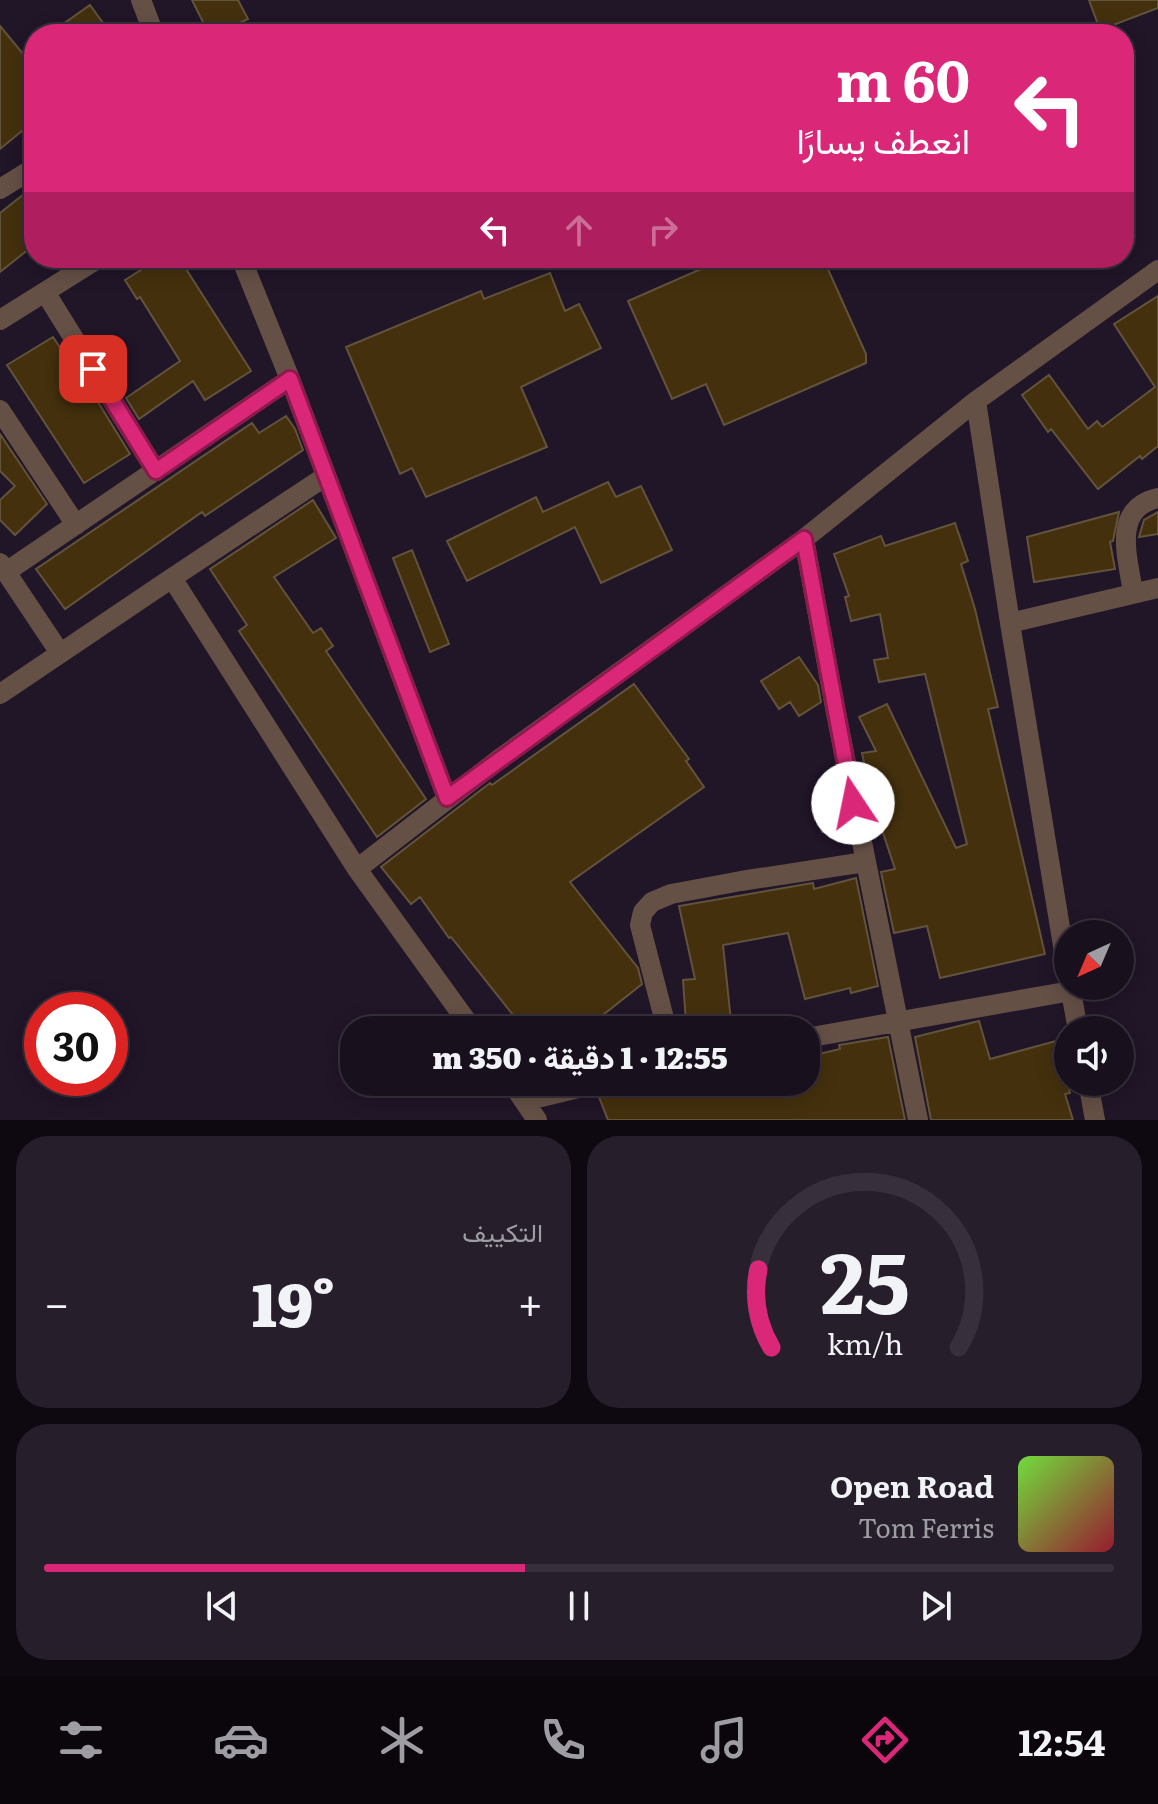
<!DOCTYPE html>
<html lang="ar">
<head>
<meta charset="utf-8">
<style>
  body { margin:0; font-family:Literata,Vazirmatn,serif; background:#261e2b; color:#f1f3f6; direction:rtl; height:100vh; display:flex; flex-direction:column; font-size:30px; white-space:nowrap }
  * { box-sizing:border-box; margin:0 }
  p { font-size:26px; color:#9f9da4 }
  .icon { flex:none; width:44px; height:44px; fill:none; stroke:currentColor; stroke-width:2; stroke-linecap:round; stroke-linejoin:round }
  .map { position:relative; height:1120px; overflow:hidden; direction:ltr }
  .details { display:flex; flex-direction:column; gap:16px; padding:16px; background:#0e0910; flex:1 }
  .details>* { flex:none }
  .top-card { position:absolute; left:24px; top:24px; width:1110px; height:244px; border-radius:32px; box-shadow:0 4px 20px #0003,0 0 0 2px #37303c; direction:rtl; background:#db2777; color:#fff; overflow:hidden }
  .needle { width:52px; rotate:224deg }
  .buttons { position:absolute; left:1054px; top:920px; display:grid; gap:16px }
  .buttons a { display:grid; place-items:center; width:80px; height:80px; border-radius:50%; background:#19101e; box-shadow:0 4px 20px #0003,0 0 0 2px #37303c; font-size:40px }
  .speed { position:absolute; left:24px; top:992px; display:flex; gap:16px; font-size:40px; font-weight:700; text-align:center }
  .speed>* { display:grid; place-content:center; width:104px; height:104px; border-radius:50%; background:#19101e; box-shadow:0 4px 20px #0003,0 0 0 2px #37303c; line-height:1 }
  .speed .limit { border:12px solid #d22; background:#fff; color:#111 }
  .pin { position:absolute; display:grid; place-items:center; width:68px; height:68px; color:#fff; margin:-34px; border-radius:16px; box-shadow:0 4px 12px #0006 }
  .me { position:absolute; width:88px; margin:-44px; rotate:349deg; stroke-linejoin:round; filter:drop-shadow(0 0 6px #0008) }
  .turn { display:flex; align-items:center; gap:28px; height:168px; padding:0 32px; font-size:36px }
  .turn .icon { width:104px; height:104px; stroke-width:2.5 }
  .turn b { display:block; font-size:56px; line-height:68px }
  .lanes { display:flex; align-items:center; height:76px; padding:0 32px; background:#0003; justify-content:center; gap:40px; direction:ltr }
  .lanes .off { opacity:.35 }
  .big { font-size:60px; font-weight:800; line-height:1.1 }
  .details .tile { flex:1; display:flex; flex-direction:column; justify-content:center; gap:12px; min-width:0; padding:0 28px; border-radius:32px; background:#261e2b }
  .details .dial { align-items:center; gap:0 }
  .dial svg { height:208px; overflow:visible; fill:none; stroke:#37303c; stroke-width:7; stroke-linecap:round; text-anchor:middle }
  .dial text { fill:#f1f3f6; stroke:none }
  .song { display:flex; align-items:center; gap:24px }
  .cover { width:96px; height:96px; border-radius:12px; background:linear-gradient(135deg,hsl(100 70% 55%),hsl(350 70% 35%)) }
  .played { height:8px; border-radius:4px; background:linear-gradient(90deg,#db2777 45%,#37303c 45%) }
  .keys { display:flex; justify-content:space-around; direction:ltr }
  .heat { display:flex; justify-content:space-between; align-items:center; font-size:44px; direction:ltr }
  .details .tiles { flex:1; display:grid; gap:16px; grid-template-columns:1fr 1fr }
  .tile:last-child { grid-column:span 2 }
  .trip { position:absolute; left:340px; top:1016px; width:480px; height:80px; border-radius:32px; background:#19101e; box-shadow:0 4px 20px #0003,0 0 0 2px #37303c; font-weight:800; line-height:80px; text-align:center; direction:rtl }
  .dock { display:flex; height:128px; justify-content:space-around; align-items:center; background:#0a060c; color:#9f9da4 }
  .dock .icon { width:56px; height:56px }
  .dock .active { color:#db2777 }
  .dock b { font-size:36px; color:#f1f3f6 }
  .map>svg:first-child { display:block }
</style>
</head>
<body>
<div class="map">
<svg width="1158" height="1120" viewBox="0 0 1158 1120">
  <rect width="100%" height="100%" fill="#211528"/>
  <path fill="#44300d" stroke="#62533c" stroke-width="2" d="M 192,0 L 238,0 L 248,19 L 217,34 L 209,34 Z
    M 1089,0 L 1158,0 L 1158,8 L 1100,30 Z
    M 90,5 L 111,34 L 49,34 Z
    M 0,26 L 34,67 L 34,121 L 0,149 Z
    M 34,186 L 34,245 L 0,272 L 0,213 Z
    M 160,258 L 179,258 L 251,371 L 205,400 L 193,381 L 139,419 L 126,398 L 180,361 L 140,297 L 137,299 L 125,280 Z
    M 726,258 L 823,258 L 866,354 L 866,363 L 724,425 L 706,384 L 672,399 L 628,301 Z
    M 550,273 L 565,311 L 579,304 L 601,348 L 521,387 L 547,447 L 426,497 L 412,468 L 400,474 L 346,347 L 481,291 L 484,299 Z
    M 1158,296 L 1158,446 L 1142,459 L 1140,456 L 1098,489 L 1051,429 L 1048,432 L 1022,395 L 1049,375 L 1088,429 L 1097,421 L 1102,427 L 1155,387 L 1114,324 Z
    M 53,337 L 69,361 L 72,360 L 130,454 L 84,483 L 7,365 Z
    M 286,416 L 295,429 L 303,450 L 205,516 L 202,512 L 65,609 L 36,569 L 252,423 L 259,433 Z
    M 0,434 L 47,504 L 15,535 L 0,520 L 0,500 L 15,486 L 0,471 Z
    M 608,482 L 616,497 L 641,486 L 672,550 L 601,583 L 575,527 L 467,581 L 447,541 L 536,497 L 543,512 Z
    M 313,500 L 336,538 L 274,577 L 313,633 L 321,628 L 333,646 L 326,651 L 426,799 L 377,837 L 239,631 L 247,625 L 210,569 Z
    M 1119,512 L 1113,541 L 1110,542 L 1115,569 L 1034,582 L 1027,537 Z
    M 1158,512 L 1158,534 L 1139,537 L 1144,520 Z
    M 955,523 L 968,561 L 961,564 L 975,609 L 998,707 L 988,709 L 1045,954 L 940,978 L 927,926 L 894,933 L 881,872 L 895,869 L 878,818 L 871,820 L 866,797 L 871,796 L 862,753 L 876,751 L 859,717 L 887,704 L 956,848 L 967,844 L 925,674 L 879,682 L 874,660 L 888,658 L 880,614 L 851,621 L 845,597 L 849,596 L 834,554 L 881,536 L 885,546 Z
    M 412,550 L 449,644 L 430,652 L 393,558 Z
    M 799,657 L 818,685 L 821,702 L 799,716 L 790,702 L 779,709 L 761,681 Z
    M 634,684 L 689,759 L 686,761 L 704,787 L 570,882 L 638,968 L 642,984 L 584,1030 L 525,1030 L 451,937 L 449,938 L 420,897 L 411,904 L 381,867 L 490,783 L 492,785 Z
    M 841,804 L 846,826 L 822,832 L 816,810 Z
    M 856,878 L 878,986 L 851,993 L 850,988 L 805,999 L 788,933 L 723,945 L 731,1021 L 686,1023 L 683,980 L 695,979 L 679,906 L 813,883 L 814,889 Z
    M 979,1021 L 990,1059 L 1056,1041 L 1070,1093 L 1065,1094 L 1073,1120 L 931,1120 L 915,1037 Z
    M 888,1037 L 905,1120 L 608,1120 L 599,1097 L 637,1082 L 806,1082 L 806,1057 L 840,1049 L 839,1045 Z"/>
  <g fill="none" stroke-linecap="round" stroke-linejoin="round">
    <path stroke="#655046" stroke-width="20" d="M 141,0 L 154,34
      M 0,189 L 34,168
      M 241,258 L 290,379 L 447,798
      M 45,292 L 156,471
      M 0,320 L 99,258
      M 0,410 L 76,525
      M 804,539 L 836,713 L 918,1120
      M 0,563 L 60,653
      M 6,572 L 290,379
      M 172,578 L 326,476
      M 1133,593 C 1128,557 1111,509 1158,498
      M 1010,623 L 1158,588
      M 0,694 L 172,578 L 357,869 L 473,1030
      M 357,869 L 502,757 L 804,539 L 976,401
      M 1068,976 L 1010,623 L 976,401 L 1158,270
      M 1070,986 L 1078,1030
      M 667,1030 L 640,925 L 643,912 L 652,902 L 671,894 L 741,881 L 865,862
      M 806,1038 L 1071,991
      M 511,1082 L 537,1120
      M 1088,1082 L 1095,1120
      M 525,1101 L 603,1082"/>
  </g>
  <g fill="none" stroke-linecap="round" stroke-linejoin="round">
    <g stroke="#8e194d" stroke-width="20">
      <path id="route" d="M 93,369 L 156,471 L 290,379 L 447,798 L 804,539 L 853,803"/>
    </g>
    <use href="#route" stroke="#db2777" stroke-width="14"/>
  </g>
</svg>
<div class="buttons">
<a><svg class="needle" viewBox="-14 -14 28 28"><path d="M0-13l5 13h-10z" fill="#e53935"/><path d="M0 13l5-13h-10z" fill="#9f9da4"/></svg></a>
<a><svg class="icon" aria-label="sound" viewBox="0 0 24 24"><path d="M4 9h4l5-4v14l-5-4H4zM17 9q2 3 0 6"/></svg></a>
</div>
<div class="speed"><div class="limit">30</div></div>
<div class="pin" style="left:93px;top:369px;background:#d93025"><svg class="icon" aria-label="arrive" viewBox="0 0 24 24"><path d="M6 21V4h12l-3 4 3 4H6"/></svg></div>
<svg class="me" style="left:853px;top:803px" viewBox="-20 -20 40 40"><circle r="19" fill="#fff"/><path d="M0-13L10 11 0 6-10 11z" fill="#db2777"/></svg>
<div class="trip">12:55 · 1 دقيقة · 350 m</div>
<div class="top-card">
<div class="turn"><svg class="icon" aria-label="left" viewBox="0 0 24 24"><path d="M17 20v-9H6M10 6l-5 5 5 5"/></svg><div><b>60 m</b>انعطف يسارًا</div></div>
<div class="lanes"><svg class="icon" aria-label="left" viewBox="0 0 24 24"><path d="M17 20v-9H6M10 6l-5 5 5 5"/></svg><svg class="icon off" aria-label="ahead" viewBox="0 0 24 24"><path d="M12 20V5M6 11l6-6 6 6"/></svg><svg class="icon off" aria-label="right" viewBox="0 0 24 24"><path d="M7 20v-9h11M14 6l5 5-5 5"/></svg></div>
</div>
</div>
<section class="details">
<div class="tiles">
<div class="tile dial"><svg viewBox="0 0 100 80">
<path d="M14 69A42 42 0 1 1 86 69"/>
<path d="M14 69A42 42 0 0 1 9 39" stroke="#db2777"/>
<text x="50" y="56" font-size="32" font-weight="700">25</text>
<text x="50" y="72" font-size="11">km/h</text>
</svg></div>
<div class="tile"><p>التكييف</p>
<div class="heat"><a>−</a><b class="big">19°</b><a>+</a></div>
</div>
<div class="tile">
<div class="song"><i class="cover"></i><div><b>Open Road</b><p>Tom Ferris</p></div></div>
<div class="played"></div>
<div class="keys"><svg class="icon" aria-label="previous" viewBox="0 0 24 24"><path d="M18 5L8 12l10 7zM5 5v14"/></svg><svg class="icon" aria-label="pause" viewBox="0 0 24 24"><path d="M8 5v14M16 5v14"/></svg><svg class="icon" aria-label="next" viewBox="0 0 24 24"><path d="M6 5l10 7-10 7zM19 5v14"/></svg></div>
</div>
</div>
</section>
<nav class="dock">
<b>12:54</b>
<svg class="icon active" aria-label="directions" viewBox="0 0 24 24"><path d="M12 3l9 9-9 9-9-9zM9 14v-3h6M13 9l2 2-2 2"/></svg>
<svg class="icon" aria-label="music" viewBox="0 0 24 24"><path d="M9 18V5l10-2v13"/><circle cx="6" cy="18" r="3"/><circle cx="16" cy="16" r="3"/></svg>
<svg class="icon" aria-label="phone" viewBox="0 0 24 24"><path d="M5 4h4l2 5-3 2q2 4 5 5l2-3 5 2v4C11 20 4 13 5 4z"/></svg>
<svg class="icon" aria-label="climate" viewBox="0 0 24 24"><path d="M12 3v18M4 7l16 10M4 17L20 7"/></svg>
<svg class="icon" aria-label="car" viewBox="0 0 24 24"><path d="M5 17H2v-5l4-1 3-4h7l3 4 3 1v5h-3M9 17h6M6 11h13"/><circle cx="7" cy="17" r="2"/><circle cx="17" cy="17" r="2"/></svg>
<svg class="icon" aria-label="filters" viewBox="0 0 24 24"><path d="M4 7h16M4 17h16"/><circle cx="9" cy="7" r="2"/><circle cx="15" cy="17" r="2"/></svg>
</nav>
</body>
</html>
